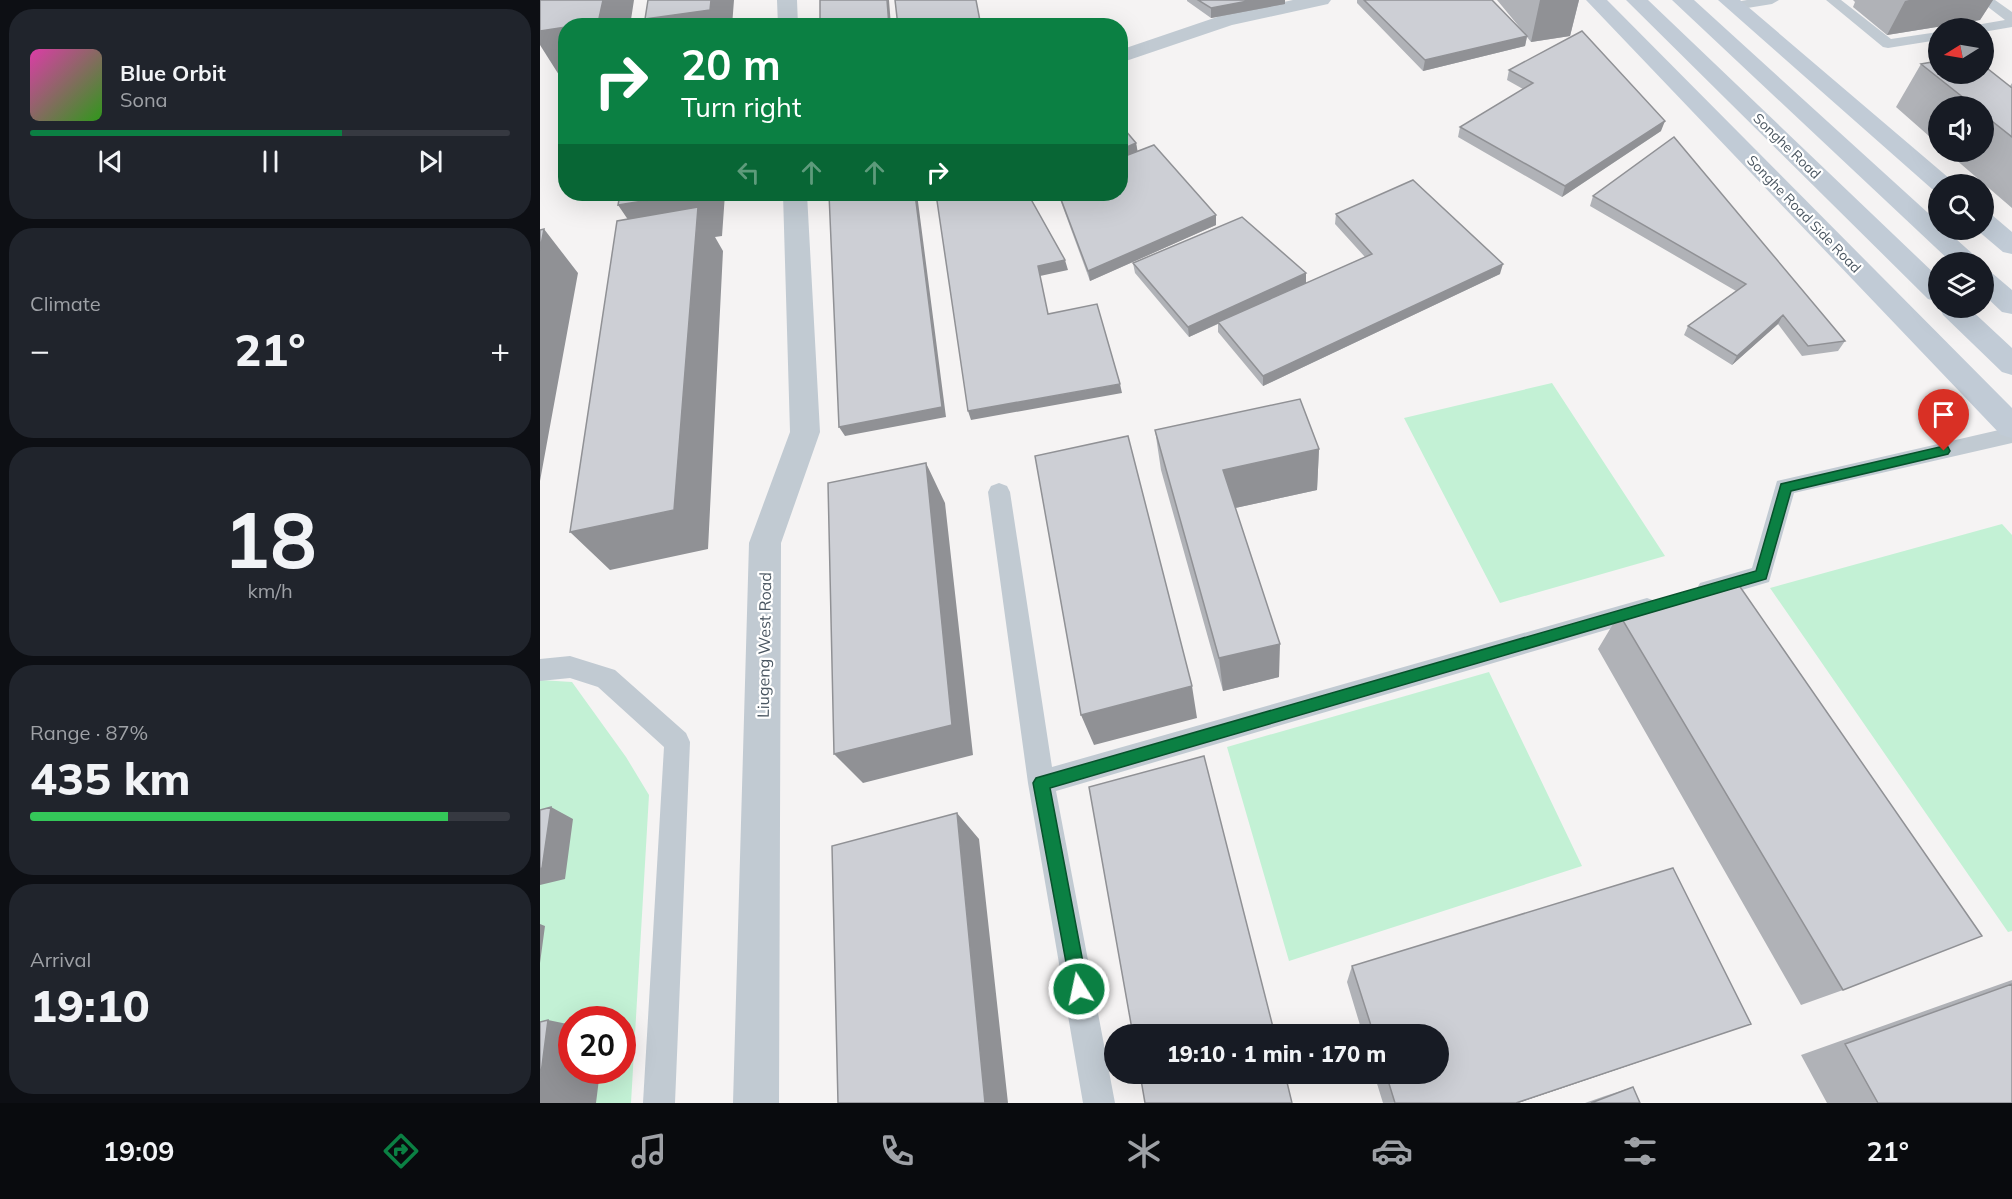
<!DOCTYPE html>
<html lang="en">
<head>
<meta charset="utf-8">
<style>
  body { margin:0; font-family:Mulish,sans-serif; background:#20242c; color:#f1f3f6; height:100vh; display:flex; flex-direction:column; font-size:22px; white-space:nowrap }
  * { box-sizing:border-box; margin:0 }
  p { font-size:20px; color:#9ea1a6 }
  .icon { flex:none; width:33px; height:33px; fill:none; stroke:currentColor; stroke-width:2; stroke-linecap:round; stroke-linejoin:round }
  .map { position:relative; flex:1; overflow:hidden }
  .details { display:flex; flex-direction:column; gap:9px; padding:9px; background:#0d0f14; width:540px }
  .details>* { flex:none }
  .guide { position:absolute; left:18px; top:18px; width:570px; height:183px; border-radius:24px; box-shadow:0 6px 24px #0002; background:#0b8043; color:#fff; overflow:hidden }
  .needle { width:39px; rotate:259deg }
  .buttons { position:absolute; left:1388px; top:18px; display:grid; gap:12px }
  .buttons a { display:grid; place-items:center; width:66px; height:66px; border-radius:50%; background:#171b24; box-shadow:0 6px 24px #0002; font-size:30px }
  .speed { position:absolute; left:18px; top:1006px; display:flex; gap:12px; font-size:30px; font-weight:700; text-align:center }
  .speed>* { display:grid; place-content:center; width:78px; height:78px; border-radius:50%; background:#171b24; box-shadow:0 6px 24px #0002; line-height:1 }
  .speed .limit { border:9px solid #d22; background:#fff; color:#111 }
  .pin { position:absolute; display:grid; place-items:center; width:51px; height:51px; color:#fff; margin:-62px -26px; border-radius:50% 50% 50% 0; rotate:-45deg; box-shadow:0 0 6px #0007 }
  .pin .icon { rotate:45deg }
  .me { position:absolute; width:66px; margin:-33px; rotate:350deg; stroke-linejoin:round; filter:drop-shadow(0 0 4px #0008) }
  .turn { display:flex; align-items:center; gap:21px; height:126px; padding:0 24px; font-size:27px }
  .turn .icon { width:78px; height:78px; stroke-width:2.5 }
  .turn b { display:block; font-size:42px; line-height:51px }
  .lanes { display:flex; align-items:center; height:57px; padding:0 24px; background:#0003; justify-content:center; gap:30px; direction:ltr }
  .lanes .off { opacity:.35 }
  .big { font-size:45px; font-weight:800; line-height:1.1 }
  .details .tile { flex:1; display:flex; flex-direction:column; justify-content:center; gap:9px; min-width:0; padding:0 21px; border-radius:24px; background:#20242c }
  .details .dial { align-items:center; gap:0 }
  .dial b { font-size:78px; line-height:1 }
  .song { display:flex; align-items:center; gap:18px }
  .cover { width:72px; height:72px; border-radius:9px; background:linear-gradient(135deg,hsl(320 70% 55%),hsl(110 70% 35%)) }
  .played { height:6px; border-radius:3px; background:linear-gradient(90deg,#0b8043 65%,#363941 65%) }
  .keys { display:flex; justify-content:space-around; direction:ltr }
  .heat { display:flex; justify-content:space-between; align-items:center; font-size:33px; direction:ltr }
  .charge { height:9px; border-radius:4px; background:linear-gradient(90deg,#34c759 87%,#363941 0) }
  .trip { position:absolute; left:564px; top:1024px; width:345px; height:60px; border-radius:30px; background:#171b24; box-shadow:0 6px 24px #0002; font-weight:800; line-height:60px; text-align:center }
  .tab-bar { display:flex; height:96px; justify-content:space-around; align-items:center; background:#090b0e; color:#9ea1a6 }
  .tab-bar .icon { width:42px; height:42px }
  .tab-bar .current { color:#0b8043 }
  .tab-bar b { font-size:27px; color:#f1f3f6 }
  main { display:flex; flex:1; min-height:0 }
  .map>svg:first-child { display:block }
</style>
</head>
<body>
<main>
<section class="details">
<div class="tile">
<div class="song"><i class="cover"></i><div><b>Blue Orbit</b><p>Sona</p></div></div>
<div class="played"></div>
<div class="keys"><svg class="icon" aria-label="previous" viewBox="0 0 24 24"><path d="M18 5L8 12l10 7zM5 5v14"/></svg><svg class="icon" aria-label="pause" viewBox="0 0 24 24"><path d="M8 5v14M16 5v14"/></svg><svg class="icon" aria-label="next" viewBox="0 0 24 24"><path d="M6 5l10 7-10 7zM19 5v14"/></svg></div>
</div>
<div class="tile"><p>Climate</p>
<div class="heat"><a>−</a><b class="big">21°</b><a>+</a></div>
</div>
<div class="tile dial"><b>18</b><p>km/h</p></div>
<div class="tile"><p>Range · 87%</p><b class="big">435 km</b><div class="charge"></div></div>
<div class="tile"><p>Arrival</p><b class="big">19:10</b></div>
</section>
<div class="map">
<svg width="1472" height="1103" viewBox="0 0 1472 1103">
  <rect width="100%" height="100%" fill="#f5f3f3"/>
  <path fill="#c3f1d5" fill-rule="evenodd" d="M 1012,383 L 1125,556 L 960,603 L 864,418 Z
    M 1462,524 L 1472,535 L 1472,931 L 1468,932 L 1230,588 Z
    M 949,672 L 1042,866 L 749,961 L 687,747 Z
    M 0,680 L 32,682 L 86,757 L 109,795 L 91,1103 L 0,1103 ZM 32,1020 L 82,1020 L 82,1071 L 32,1071 Z"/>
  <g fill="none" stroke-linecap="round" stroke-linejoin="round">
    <path fill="#c1cad2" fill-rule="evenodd" d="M 1207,0 L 1239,0 L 1232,4 L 1195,10 L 1188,6 L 1190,3 Z
      M 1286,0 L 1301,0 L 1351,39 L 1398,32 L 1398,40 L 1348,48 L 1343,47 Z
      M 1439,0 L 1455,0 L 1472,12 L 1472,27 L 1443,32 L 1443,28 L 1434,28 L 1436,25 L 1465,20 Z
      M 1472,427 L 1472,443 L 1254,493 L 1229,582 L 1168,600 L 1160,597 L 1156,590 L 1160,583 L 1212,568 L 1237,481 Z
      M 459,483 L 467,486 L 470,492 L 512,767 L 1107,598 L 1115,601 L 1119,608 L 1115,615 L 1107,618 L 516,791 L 575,1103 L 543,1103 L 488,783 L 448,492 L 451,486 Z
      M 30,656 L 75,670 L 146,733 L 150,742 L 135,1103 L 103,1103 L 124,747 L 58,687 L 30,678 L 0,681 L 0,659 Z"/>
    <path fill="#c1cad2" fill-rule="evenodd" d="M 237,0 L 257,0 L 258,26 L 238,26 Z
      M 753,0 L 791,0 L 788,4 L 692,25 L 580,63 L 580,50 L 680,16 Z
      M 243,194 L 267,194 L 280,432 L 241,543 L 239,1103 L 193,1103 L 209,543 L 250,432 Z"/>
    <path fill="#c1cbd6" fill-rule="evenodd" d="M 1046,0 L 1067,0 L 1472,408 L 1472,438 L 1461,435 Z
      M 1086,0 L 1108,0 L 1398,277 L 1398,302 L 1388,299 Z
      M 1132,0 L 1154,0 L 1398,222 L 1398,230 L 1406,230 L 1435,256 L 1439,262 L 1411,262 Z
      M 1178,0 L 1200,0 L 1410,179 L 1413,184 L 1398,184 L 1398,191 L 1392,189 Z
      M 1443,213 L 1452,215 L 1472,232 L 1472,254 L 1463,252 L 1437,230 L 1443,230 Z
      M 1443,270 L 1452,273 L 1472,290 L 1472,314 L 1462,312 L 1443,294 Z
      M 1400,308 L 1429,308 L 1472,348 L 1472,375 L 1462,372 L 1403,315 Z"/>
  </g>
  <path fill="#b0b2b7" d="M 647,0 L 745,0 L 745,4 L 671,18 L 647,1 Z
    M 817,0 L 952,0 L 981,29 L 957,0 L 1039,0 L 1030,36 L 991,42 L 987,37 L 985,46 L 883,71 L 817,3 Z
    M 1313,0 L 1453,0 L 1440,20 L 1347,35 L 1313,7 L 1315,2 Z
    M 1381,64 L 1470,86 L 1472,83 L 1472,208 L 1407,152 L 1443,152 L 1443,106 L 1398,106 L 1398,144 L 1356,107 Z
    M 969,70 L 1121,131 L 1022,197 L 918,137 L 920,127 L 983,89 L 967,80 Z
    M 596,143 L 597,152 L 676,225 L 550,281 L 518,194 L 580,194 Z
    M 1053,196 L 1305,341 L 1298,351 L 1262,356 L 1238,324 L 1192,365 L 1144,335 L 1148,326 L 1196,291 L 1050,206 Z
    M 796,214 L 960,274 L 723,386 L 678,332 L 678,324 L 649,337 L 595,273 L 593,263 L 766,283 L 825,257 L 795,224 Z
    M 615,430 L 779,449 L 777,490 L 695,508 L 739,677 L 683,691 L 621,470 Z
    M 1079,614 L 1303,990 L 1261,1005 L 1058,649 Z
    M 812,966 L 1211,1024 L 978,1103 L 843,1103 L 834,1074 L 898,1074 L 898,1035 L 823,1035 L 807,982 Z
    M 1472,980 L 1472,1103 L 1287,1103 L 1261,1055 Z
    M 1093,1087 L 1100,1103 L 1045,1103 L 1065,1096 Z"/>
  <path fill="#909195" d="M 63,0 L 94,0 L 90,26 L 37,26 Z
    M 171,0 L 194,0 L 192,26 L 109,26 L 105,19 Z
    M 347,0 L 349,0 L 351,26 L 349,26 Z
    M 713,0 L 745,0 L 745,4 L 671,18 L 671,8 Z
    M 1000,0 L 1039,0 L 1030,36 L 991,42 Z
    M 1369,0 L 1453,0 L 1440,20 L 1347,35 L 1365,1 Z
    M 26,27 L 26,74 L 19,75 L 0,45 L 0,31 Z
    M 987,36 L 985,46 L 883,71 L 885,60 Z
    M 1125,121 L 1121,131 L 1022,197 L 1025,186 Z
    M 596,143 L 598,153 L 580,161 L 580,150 Z
    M 146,194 L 185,194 L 182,236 L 175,237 L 183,251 L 168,549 L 70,570 L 30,532 L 108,249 L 78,205 Z
    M 375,194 L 377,194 L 406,417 L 305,436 L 299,427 Z
    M 676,215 L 676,225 L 550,281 L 548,271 Z
    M 4,229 L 38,273 L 0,481 L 0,250 Z
    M 525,260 L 528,270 L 500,276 L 498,266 Z
    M 963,264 L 960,274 L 723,386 L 723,376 Z
    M 766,273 L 766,283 L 649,337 L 648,327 Z
    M 1243,315 L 1238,324 L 1192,365 L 1197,356 Z
    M 580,384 L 582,393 L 431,420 L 428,411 Z
    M 779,449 L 777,490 L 686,510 L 683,470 Z
    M 386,463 L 405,503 L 433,755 L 323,783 L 294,754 Z
    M 740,644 L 739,677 L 683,691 L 679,658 Z
    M 652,686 L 657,718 L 554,745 L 541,715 Z
    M 11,807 L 33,819 L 25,879 L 0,885 L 0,869 Z
    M 417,813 L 439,839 L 468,1103 L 445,1103 Z
    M 0,924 L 5,926 L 0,963 Z
    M 8,1020 L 32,1025 L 32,1071 L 60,1071 L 56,1103 L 0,1103 L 0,1081 Z
    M 1211,1024 L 978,1103 L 976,1103 Z"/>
  <path fill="#cdcfd5" stroke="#909195" stroke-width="1.5" d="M 0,0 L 63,0 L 58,23 L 37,26 L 26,26 L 26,27 L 0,31 Z
    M 108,0 L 171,0 L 170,10 L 105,19 Z
    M 280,0 L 347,0 L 349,26 L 280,26 Z
    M 355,0 L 436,0 L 441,26 L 358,26 Z
    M 658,0 L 713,0 L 671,8 Z
    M 824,0 L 952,0 L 987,36 L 885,60 Z
    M 172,19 L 171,26 L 126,26 Z
    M 1042,31 L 1125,121 L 1025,186 L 920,127 L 993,83 L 969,70 Z
    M 1398,61 L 1398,74 L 1443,74 L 1443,65 L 1472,88 L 1472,137 L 1443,114 L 1443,106 L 1434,106 L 1381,64 Z
    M 580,124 L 596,143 L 580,150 Z
    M 1134,137 L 1305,341 L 1268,346 L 1243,315 L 1197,356 L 1148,326 L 1206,284 L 1053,196 Z
    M 614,145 L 676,215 L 548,271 L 519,194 L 580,194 L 580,158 Z
    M 873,180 L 963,264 L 723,376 L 678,322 L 832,254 L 796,214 Z
    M 80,194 L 146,194 L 78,205 Z
    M 289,194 L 375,194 L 402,407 L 299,427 Z
    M 396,194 L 488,194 L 525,260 L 498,266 L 508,314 L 557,304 L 580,384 L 428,411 Z
    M 158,207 L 134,510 L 30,532 L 77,221 Z
    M 702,217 L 766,273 L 648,327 L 593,263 Z
    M 4,229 L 0,250 L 0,230 Z
    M 760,399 L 779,449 L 683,470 L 740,644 L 679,658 L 615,430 Z
    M 588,436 L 652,686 L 541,715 L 495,456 Z
    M 386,463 L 412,725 L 294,754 L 288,483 Z
    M 1196,581 L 1442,936 L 1303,990 L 1079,614 Z
    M 664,756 L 735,1035 L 593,1035 L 549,787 Z
    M 11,807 L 2,868 L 0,869 L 0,810 Z
    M 417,813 L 445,1103 L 298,1103 L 292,846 Z
    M 1133,868 L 1211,1024 L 976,1103 L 855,1103 L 846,1074 L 898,1074 L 898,1035 L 834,1035 L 812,966 Z
    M 1472,984 L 1472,1103 L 1338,1103 L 1305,1044 Z
    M 8,1020 L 0,1081 L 0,1022 Z
    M 600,1074 L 745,1074 L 752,1103 L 605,1103 Z
    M 1093,1087 L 1100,1103 L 1051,1103 Z"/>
  <path fill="#0b8043" stroke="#07532c" stroke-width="1.5" d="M 1404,446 L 1408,447 L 1410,451 L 1408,454 L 1251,491 L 1226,579 L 510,788 L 548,989 L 545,995 L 539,998 L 532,995 L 493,783 L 496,778 L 1216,571 L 1241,484 Z"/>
  <g text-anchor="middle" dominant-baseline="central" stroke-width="4.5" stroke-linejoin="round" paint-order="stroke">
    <g font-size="14" fill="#4a5661" stroke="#fff">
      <text transform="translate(1247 146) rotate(44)">Songhe Road</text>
      <text transform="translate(1264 214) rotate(46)">Songhe Road Side Road</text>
    </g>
    <g font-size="16" fill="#4a5661" stroke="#fff">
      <text transform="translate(224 645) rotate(-89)">Liugeng West Road</text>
    </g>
  </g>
</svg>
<div class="buttons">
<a><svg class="needle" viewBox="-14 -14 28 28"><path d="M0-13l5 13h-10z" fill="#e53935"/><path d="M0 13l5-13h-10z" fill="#9ea1a6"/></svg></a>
<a><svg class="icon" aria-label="sound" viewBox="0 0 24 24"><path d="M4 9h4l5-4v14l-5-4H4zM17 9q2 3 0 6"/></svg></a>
<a><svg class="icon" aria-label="search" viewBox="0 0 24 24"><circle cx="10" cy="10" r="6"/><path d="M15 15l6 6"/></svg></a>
<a><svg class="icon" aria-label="layers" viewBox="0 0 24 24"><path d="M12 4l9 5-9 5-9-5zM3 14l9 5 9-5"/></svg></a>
</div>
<div class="speed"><div class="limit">20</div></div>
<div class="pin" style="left:1404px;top:451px;background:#d93025"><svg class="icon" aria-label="arrive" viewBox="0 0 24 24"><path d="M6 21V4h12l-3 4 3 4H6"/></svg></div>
<svg class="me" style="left:539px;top:989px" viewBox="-20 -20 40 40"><circle r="17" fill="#0b8043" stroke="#fff" stroke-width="3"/><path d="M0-11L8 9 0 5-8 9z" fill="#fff"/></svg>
<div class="trip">19:10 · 1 min · 170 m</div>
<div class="guide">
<div class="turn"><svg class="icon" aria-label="right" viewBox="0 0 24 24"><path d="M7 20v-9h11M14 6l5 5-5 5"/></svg><div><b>20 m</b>Turn right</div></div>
<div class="lanes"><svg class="icon off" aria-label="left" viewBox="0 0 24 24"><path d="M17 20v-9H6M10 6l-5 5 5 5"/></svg><svg class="icon off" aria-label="ahead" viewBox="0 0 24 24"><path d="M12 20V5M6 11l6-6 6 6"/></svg><svg class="icon off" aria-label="ahead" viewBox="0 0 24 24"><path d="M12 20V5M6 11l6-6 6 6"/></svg><svg class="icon" aria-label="right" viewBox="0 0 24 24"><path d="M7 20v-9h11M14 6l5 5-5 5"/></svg></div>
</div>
</div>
</main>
<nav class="tab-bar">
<b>19:09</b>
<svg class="icon current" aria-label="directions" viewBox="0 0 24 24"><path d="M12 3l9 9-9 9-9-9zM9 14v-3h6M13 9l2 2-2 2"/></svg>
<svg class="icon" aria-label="music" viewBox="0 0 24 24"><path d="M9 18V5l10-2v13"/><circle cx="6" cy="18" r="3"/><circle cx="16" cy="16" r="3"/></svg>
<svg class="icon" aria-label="phone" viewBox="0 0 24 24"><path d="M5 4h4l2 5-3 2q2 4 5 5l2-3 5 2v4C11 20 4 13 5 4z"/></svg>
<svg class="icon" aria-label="climate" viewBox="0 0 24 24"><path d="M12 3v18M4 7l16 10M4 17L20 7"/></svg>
<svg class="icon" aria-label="car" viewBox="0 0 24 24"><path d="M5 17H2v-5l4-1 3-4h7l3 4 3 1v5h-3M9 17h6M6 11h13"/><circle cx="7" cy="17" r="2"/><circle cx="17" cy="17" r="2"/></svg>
<svg class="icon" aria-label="filters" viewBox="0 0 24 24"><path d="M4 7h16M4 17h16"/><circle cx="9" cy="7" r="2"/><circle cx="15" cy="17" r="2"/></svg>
<b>21°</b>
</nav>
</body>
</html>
